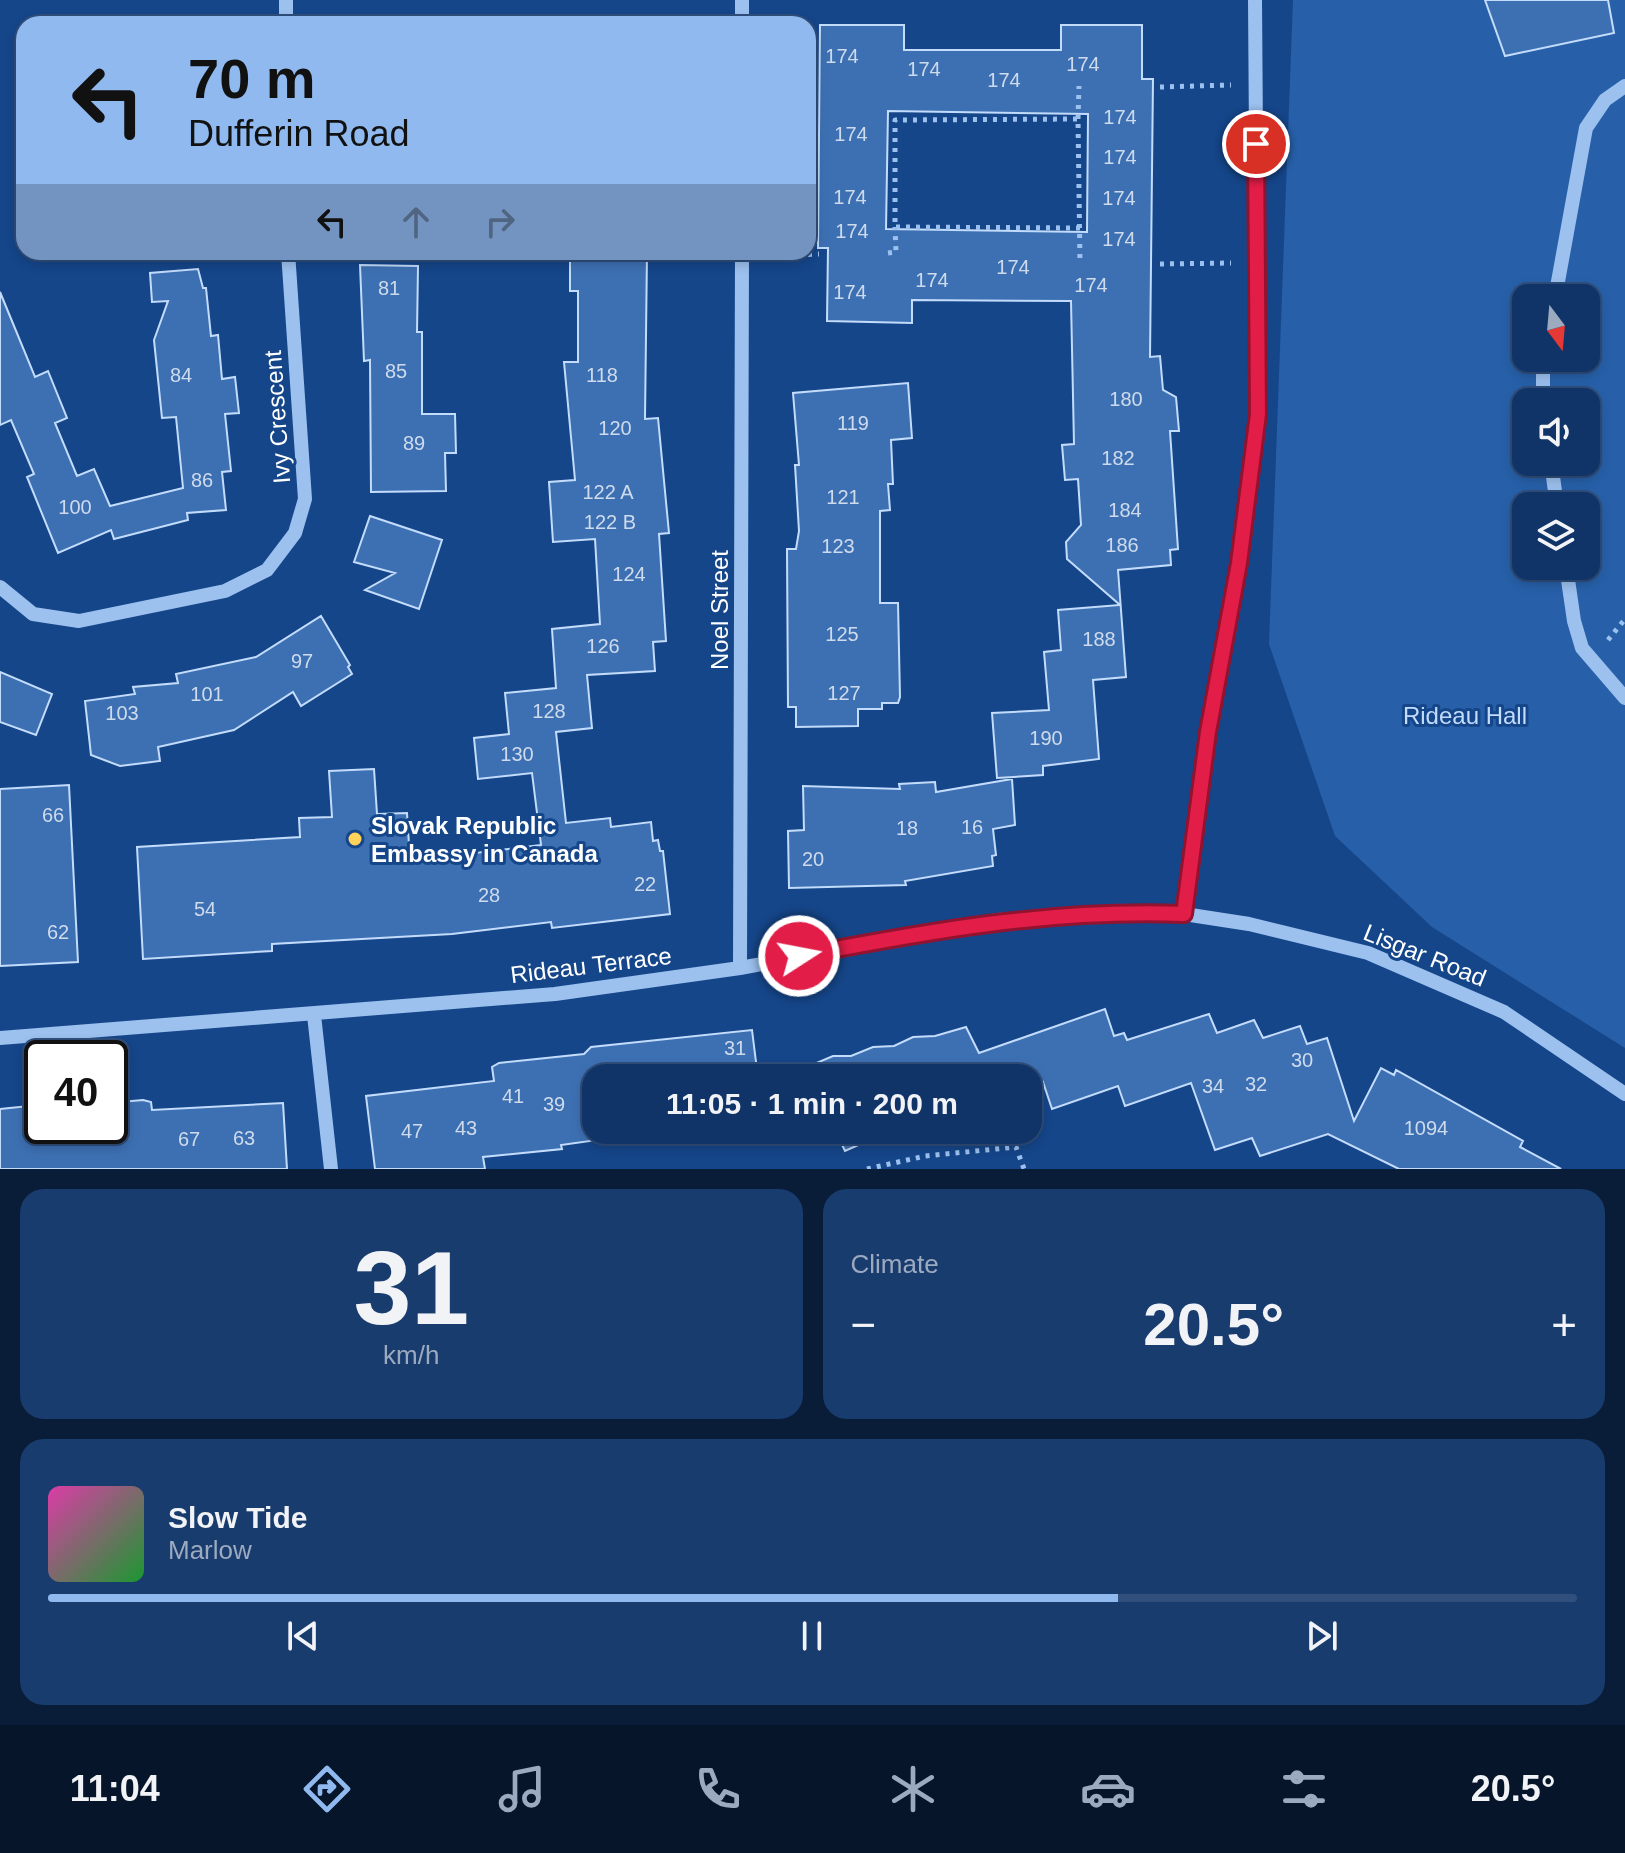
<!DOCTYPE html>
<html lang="en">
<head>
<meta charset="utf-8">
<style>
  body { margin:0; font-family:Helvetica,sans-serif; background:#193c6e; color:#f1f3f6; height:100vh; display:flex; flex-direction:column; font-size:30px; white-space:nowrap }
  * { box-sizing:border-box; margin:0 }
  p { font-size:26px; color:#9caac0 }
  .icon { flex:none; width:44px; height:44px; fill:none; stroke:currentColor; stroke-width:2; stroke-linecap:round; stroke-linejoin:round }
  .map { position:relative; height:1169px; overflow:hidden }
  .drawer { display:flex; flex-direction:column; gap:20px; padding:20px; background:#091d39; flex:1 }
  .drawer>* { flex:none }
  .guide { position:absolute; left:16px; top:16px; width:800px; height:244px; border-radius:24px; box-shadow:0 4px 12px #0003,0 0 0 2px #304f7c; background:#90b9f0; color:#111; overflow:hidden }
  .needle { width:52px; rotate:164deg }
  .controls { position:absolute; left:1512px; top:284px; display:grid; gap:16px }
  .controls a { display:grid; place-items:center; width:88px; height:88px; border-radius:16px; background:#103468; box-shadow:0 4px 12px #0003,0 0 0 2px #304f7c; font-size:40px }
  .speed { position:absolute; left:24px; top:1040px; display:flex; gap:16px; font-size:40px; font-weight:700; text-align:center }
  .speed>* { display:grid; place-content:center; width:104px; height:104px; border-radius:50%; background:#103468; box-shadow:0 4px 12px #0003,0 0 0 2px #304f7c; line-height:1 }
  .speed .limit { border:4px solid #111; border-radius:12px; background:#fff; color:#111 }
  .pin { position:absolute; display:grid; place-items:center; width:68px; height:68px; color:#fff; margin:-34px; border:4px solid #fff; border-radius:50%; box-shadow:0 2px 8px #0007 }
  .me { position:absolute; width:88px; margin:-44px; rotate:79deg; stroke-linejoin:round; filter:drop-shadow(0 0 6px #0008) }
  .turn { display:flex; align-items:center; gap:28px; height:168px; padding:0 40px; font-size:36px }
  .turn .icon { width:104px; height:104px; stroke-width:2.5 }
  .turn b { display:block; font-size:56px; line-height:68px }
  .lanes { display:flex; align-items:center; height:76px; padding:0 40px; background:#0003; justify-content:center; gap:40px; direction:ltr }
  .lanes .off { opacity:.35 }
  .big { font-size:60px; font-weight:700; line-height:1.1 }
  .drawer .tile { flex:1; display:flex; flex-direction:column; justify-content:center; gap:12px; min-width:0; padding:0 28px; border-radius:24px; background:#193c6e }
  .drawer .dial { align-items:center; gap:0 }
  .dial b { font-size:104px; line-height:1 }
  .song { display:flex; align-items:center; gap:24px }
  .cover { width:96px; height:96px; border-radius:12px; background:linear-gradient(135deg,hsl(320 70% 55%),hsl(130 70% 35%)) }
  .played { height:8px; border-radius:4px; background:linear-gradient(90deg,#90b9f0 70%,#304f7c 70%) }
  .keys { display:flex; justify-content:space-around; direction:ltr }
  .heat { display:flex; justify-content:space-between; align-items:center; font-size:44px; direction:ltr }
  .drawer .tiles { flex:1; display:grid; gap:20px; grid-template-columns:1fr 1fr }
  .tile:last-child { grid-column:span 2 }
  .trip { position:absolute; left:582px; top:1064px; width:460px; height:80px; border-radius:24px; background:#103468; box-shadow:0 4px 12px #0003,0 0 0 2px #304f7c; font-weight:700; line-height:80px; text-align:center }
  .dock { display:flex; height:128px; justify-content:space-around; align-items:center; background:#06152a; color:#9caac0 }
  .dock .icon { width:56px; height:56px }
  .dock .current { color:#90b9f0 }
  .dock b { font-size:36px; color:#f1f3f6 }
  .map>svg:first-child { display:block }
</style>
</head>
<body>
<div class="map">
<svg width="1625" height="1169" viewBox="0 0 1625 1169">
  <rect width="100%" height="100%" fill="#15468a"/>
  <path fill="#2760a9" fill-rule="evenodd" d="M 1293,0 L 1625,0 L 1625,1048 L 1432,927 L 1335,836 L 1269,644 ZM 1526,298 L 1586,298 L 1586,358 L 1526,358 ZM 1526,402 L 1586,402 L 1586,462 L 1526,462 ZM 1526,506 L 1586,506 L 1586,566 L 1526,566 Z"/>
  <path fill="#3d70b3" stroke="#c3dcfb" stroke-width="2" fill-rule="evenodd" d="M 1485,0 L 1608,0 L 1614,33 L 1505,56 Z
    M 820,25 L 904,25 L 904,50 L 1061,50 L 1061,25 L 1142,25 L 1142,79 L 1153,79 L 1150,357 L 1160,356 L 1163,390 L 1176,397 L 1179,431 L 1170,431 L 1178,549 L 1170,550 L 1171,565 L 1118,570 L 1126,677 L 1093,680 L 1099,759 L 1043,766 L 1043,775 L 997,778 L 992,713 L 1049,710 L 1044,652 L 1061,650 L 1058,610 L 1120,605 L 1067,559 L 1066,542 L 1081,525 L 1078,479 L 1065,480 L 1062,445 L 1074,444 L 1071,301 L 912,300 L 912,323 L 827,321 L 828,248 L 818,248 ZM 888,111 L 1088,114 L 1087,232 L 886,229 Z
    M 570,252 L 647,252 L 645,419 L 658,418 L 669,533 L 659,534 L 666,641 L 653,642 L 655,671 L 587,675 L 592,728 L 556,732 L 566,823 L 610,818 L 611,827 L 651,822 L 653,841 L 658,840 L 660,851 L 663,851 L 670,914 L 552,928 L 551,922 L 452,934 L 272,944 L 272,951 L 143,959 L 137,847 L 300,837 L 299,818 L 332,817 L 329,771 L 374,769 L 377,814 L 407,813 L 410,861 L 541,845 L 532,773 L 478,779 L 474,738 L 509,734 L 505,693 L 556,688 L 552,629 L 600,624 L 595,539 L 553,542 L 549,482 L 575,480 L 564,362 L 578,362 L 578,291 L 570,291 Z
    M 360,265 L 418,266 L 417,332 L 422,332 L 422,414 L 455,414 L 456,453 L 445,453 L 446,491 L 371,492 L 370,360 L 364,361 Z
    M 198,269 L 203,288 L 206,288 L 211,336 L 218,335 L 222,379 L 235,377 L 239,413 L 225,414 L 231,471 L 222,472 L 226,510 L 187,513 L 188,520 L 114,539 L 111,530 L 58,553 L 27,477 L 34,474 L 11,420 L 0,425 L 0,292 L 35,377 L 48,371 L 67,418 L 55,423 L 77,476 L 94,469 L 110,506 L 183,488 L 176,417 L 162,418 L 154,340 L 168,301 L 152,302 L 150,273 Z
    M 908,383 L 912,438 L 891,440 L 893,484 L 888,484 L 890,510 L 880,511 L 880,603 L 898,603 L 900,697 L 898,703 L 882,703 L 882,709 L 858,709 L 858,726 L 796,727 L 796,707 L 788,707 L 787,549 L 796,549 L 799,531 L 795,465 L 799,465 L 793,393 Z
    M 370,516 L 442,540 L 419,609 L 365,590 L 395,573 L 354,562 Z
    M 321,616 L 350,665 L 348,667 L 352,674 L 301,706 L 293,692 L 234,730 L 158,747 L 160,761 L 120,766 L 91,755 L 85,701 L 135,694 L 133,687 L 178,683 L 176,674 L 256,657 Z
    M 0,672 L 52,694 L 36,735 L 0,722 Z
    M 1012,779 L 1015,825 L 993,829 L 996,855 L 992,856 L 993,866 L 905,881 L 906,885 L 789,888 L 788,831 L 804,830 L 803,786 L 900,789 L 899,784 L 935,782 L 936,792 Z
    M 69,785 L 78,962 L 0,966 L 0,789 Z
    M 1105,1009 L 1114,1036 L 1124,1033 L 1127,1040 L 1209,1014 L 1217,1033 L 1254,1020 L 1263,1038 L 1300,1026 L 1307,1044 L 1327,1038 L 1354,1121 L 1381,1068 L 1394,1075 L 1396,1070 L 1523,1141 L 1520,1147 L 1561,1169 L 1399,1169 L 1328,1134 L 1260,1156 L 1252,1138 L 1215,1150 L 1191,1083 L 1125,1106 L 1118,1086 L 1052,1109 L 1043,1082 L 1028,1089 L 1028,1078 L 812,1078 L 807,1067 L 833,1056 L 851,1056 L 873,1047 L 894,1046 L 913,1037 L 935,1036 L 966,1027 L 979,1053 Z
    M 752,1030 L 758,1078 L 596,1078 L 596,1130 L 654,1132 L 561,1145 L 562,1149 L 483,1157 L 485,1169 L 375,1169 L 366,1096 L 494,1081 L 492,1067 L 499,1063 L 584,1054 L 591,1047 Z
    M 143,1100 L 151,1102 L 152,1110 L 283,1103 L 287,1169 L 0,1169 L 0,1109 L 38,1105 L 39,1126 L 110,1126 L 110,1103 Z
    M 835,1130 L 912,1130 L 894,1138 L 892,1132 L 881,1135 L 845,1151 Z"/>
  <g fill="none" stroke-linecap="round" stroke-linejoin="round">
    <path stroke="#9cc1ef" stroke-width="5" stroke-dasharray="4 6" stroke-linecap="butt" d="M 1160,87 L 1231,85
      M 1078,119 L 1079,86
      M 1080,228 L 895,227 L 895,120 L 1078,119 L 1080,264
      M 888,253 L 896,252 L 895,227
      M 768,256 L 819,254
      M 1160,264 L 1231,263
      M 1608,640 L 1625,619
      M 867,1169 L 925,1156 L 1016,1147 L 1024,1169"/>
    <path stroke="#9cc1ef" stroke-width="14" d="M 286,0 L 286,24
      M 742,0 L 742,24
      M 1555,298 L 1586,128 L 1605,100 L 1625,86
      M 1543,402 L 1543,358
      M 1551,462 L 1557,506
      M 1566,566 L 1574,621 L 1582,648 L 1625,698
      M 0,587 L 33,614 L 79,621 L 225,591 L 267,570 L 295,533 L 305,499 L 288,252
      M 1184,914 L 1208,732 L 1239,563 L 1258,414 L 1255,0
      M 740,968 L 742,252
      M 314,1015 L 331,1169
      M 0,1038 L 555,994 L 740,968 L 998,920 L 1121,912 L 1184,914 L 1249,924 L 1368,953 L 1504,1012 L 1625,1094"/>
  </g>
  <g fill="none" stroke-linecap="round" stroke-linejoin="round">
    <g stroke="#92132f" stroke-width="20">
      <path id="route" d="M 799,956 C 929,931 1050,909 1184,914 L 1208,732 L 1239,563 L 1258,414 L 1256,144"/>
    </g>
    <use href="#route" stroke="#e11d48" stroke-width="14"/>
  </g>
  <circle fill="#ffd25b" stroke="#15468a" stroke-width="3" cx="355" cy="839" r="8"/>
  <g text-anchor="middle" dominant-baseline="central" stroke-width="6" stroke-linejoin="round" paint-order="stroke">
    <g font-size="20" fill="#cedbec">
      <text x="842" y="56">174</text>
      <text x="1083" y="64">174</text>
      <text x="924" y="69">174</text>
      <text x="1004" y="80">174</text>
      <text x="1120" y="117">174</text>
      <text x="851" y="134">174</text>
      <text x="1120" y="157">174</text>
      <text x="850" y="197">174</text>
      <text x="1119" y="198">174</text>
      <text x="852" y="231">174</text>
      <text x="1119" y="239">174</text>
      <text x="1013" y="267">174</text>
      <text x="932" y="280">174</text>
      <text x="1091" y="285">174</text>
      <text x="389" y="288">81</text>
      <text x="850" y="292">174</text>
      <text x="396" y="371">85</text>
      <text x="181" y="375">84</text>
      <text x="602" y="375">118</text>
      <text x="1126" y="399">180</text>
      <text x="853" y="423">119</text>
      <text x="615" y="428">120</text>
      <text x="414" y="443">89</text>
      <text x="1118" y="458">182</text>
      <text x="202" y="480">86</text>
      <text x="608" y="492">122 A</text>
      <text x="843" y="497">121</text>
      <text x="75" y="507">100</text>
      <text x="1125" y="510">184</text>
      <text x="610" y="522">122 B</text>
      <text x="1122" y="545">186</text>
      <text x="838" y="546">123</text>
      <text x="629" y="574">124</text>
      <text x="842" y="634">125</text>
      <text x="1099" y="639">188</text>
      <text x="603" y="646">126</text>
      <text x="302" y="661">97</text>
      <text x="844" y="693">127</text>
      <text x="207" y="694">101</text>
      <text x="549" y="711">128</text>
      <text x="122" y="713">103</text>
      <text x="1046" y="738">190</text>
      <text x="517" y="754">130</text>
      <text x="53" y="815">66</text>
      <text x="972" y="827">16</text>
      <text x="907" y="828">18</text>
      <text x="813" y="859">20</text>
      <text x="645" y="884">22</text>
      <text x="489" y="895">28</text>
      <text x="205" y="909">54</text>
      <text x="58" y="932">62</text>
      <text x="735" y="1048">31</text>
      <text x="1302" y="1060">30</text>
      <text x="1256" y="1084">32</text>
      <text x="1213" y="1086">34</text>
      <text x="513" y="1096">41</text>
      <text x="554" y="1104">39</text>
      <text x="466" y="1128">43</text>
      <text x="1426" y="1128">1094</text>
      <text x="412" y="1131">47</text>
      <text x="244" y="1138">63</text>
      <text x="189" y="1139">67</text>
    </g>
    <g font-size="24" fill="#fff" stroke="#15468a">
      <text transform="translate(277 417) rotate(-94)">Ivy Crescent</text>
      <text transform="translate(719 610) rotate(-90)">Noel Street</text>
      <text transform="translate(1425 955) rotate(22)">Lisgar Road</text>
      <text transform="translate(591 965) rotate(-7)">Rideau Terrace</text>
    </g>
    <g font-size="24" fill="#c3dcfb" stroke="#15468a">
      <text x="1465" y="715">Rideau Hall</text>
    </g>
    <g font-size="24" font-weight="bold" fill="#fff" stroke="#15468a" text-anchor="start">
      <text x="371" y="825">Slovak Republic<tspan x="371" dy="28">Embassy in Canada</tspan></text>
    </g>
  </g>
</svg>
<div class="controls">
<a><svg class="needle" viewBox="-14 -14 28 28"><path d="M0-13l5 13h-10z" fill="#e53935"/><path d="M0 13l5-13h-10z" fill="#9caac0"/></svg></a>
<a><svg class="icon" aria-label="sound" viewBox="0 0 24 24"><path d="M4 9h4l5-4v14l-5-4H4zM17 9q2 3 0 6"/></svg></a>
<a><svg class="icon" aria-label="layers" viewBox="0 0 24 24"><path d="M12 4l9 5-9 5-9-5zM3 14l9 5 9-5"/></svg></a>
</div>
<div class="speed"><div class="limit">40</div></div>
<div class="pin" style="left:1256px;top:144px;background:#d93025"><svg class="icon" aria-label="arrive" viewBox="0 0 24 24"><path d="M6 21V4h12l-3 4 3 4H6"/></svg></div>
<svg class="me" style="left:799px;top:956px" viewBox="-20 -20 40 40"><circle r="17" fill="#e11d48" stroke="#fff" stroke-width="3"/><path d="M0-11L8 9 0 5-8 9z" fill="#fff"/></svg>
<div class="trip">11:05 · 1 min · 200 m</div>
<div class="guide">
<div class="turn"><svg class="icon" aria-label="left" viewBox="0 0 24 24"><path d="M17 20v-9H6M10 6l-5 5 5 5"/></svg><div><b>70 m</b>Dufferin Road</div></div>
<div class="lanes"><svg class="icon" aria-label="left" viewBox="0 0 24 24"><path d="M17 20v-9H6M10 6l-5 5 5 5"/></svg><svg class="icon off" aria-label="ahead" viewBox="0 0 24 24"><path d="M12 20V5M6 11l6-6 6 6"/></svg><svg class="icon off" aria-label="right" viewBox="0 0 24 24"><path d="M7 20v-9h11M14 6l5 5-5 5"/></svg></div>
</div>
</div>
<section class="drawer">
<div class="tiles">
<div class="tile dial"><b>31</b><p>km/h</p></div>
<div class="tile"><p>Climate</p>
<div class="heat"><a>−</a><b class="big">20.5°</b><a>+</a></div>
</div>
<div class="tile">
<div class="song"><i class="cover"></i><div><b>Slow Tide</b><p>Marlow</p></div></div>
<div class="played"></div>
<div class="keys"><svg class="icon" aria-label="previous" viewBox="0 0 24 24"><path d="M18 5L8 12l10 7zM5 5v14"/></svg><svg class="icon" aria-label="pause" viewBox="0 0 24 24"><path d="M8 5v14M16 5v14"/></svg><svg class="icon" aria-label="next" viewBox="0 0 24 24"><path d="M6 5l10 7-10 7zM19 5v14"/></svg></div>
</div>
</div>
</section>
<nav class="dock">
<b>11:04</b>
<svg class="icon current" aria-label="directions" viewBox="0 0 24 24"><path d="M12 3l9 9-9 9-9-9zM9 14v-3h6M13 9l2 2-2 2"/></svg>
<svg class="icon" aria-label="music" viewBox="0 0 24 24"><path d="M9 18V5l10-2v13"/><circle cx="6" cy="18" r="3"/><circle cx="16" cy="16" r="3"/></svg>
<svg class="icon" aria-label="phone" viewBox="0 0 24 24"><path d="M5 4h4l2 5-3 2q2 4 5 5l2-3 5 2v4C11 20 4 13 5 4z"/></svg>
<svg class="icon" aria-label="climate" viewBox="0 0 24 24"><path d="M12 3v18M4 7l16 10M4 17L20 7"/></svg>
<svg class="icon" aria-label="car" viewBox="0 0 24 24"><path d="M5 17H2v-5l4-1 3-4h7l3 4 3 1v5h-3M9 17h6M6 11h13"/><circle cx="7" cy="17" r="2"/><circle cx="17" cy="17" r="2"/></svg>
<svg class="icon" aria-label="filters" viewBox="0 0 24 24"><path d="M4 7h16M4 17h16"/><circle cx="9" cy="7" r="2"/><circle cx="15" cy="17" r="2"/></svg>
<b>20.5°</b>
</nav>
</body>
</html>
